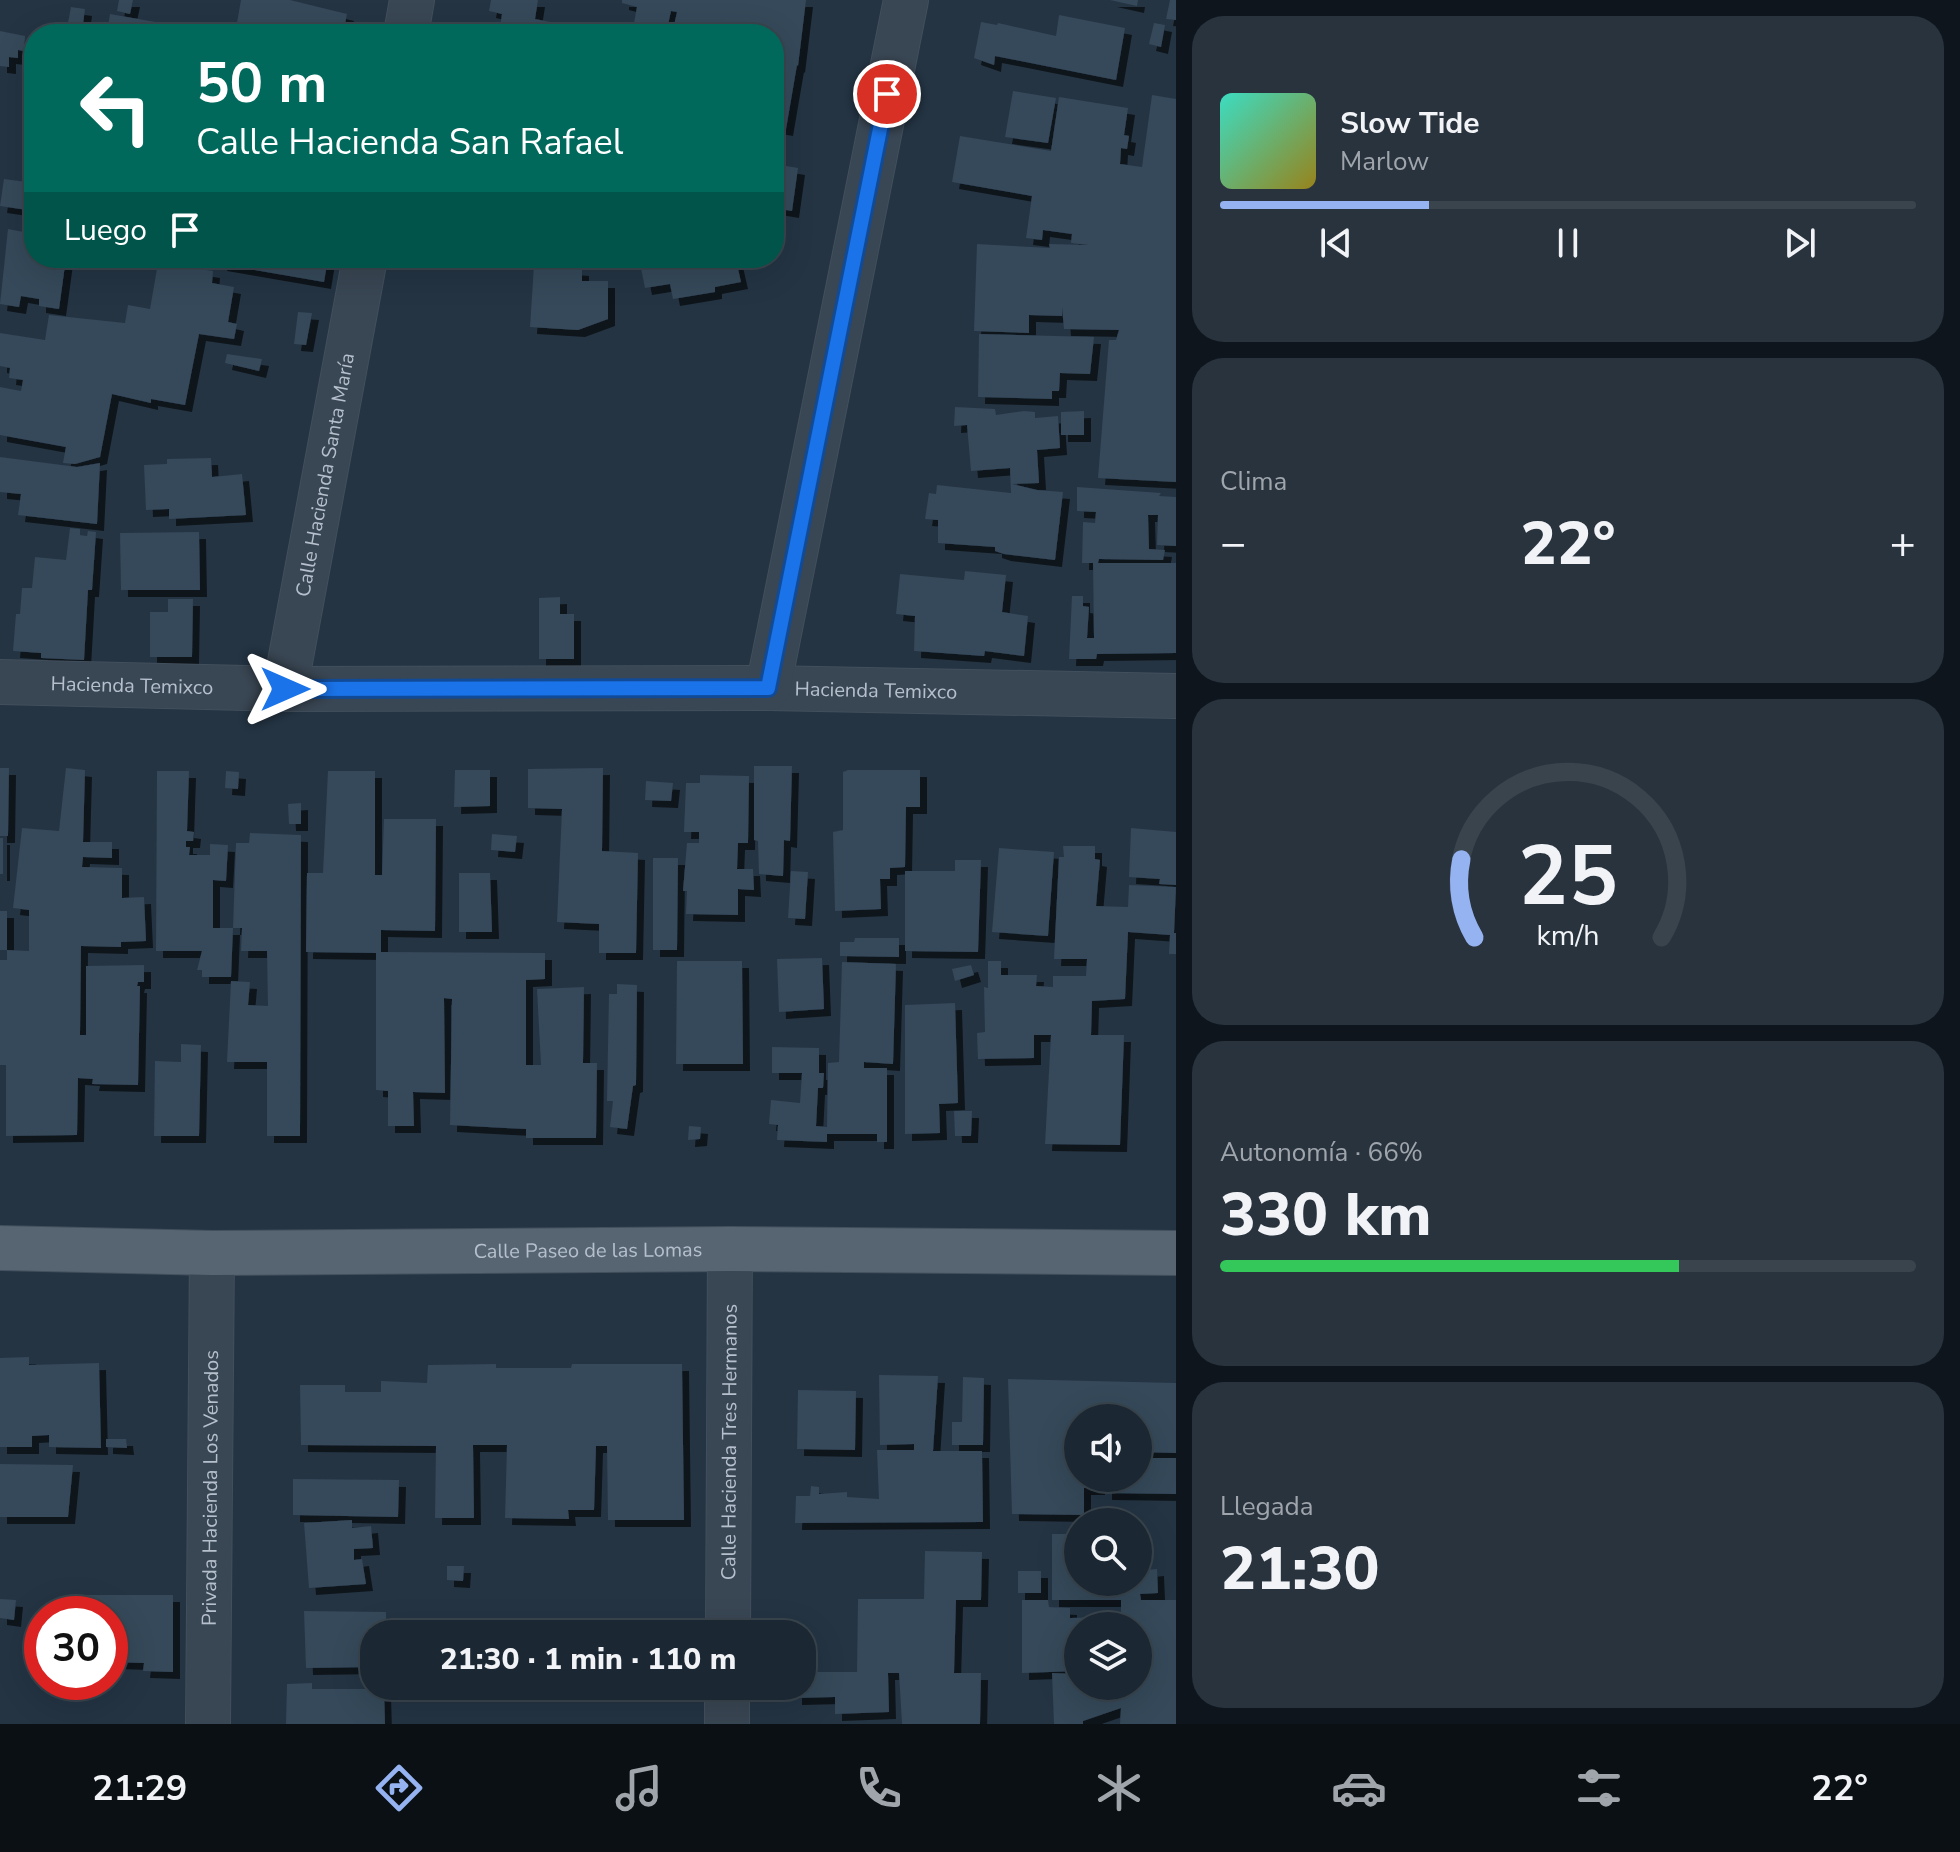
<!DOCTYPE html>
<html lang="es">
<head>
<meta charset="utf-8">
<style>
  body { margin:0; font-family:"Nunito Sans",sans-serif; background:#28333e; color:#f1f3f6; height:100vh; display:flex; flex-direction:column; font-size:30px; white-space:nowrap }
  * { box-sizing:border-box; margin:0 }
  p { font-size:26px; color:#a0a5ac }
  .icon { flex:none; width:44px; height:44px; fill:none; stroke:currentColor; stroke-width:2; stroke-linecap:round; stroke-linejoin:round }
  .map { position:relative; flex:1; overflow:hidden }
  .panel { display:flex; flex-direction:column; gap:16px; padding:16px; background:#0f151c; width:784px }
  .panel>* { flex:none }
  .top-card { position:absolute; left:24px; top:24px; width:760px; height:244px; border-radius:32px; box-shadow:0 8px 32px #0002,0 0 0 2px #39444d; background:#00695c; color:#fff; overflow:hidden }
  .controls { position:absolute; left:1064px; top:1404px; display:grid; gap:16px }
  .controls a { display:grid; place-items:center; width:88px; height:88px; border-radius:50%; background:#1b2732; box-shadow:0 8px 32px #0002,0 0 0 2px #39444d; font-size:40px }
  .speed { position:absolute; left:24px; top:1596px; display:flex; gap:16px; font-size:40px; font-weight:700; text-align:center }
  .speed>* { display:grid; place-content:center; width:104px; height:104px; border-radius:50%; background:#1b2732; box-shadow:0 8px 32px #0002,0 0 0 2px #39444d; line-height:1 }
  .speed .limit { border:12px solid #d22; background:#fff; color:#111 }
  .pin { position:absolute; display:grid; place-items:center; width:68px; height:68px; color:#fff; margin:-34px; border:4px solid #fff; border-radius:50%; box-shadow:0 2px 8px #0007 }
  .me { position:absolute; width:88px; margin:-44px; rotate:90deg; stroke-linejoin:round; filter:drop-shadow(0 0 6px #0008) }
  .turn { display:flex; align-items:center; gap:28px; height:168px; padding:0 40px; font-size:36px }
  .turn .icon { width:104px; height:104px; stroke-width:2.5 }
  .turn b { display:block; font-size:56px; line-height:68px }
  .then { display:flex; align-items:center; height:76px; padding:0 40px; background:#0003; gap:16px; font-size:30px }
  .big { font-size:60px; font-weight:800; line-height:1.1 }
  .panel .tile { flex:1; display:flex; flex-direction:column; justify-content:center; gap:12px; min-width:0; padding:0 28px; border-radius:32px; background:#28333e }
  .panel .dial { align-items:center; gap:0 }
  .dial svg { height:208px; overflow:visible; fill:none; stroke:#39444d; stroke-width:7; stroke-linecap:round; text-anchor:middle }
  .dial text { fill:#f1f3f6; stroke:none }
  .song { display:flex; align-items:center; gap:24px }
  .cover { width:96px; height:96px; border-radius:12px; background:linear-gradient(135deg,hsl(170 70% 55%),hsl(50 70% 35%)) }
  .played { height:8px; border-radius:4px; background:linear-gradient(90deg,#95b2f1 30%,#39444d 30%) }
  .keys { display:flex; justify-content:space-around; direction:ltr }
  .heat { display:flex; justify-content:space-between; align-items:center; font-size:44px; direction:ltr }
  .charge { height:12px; border-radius:6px; background:linear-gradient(90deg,#34c759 66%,#39444d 0) }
  .trip { position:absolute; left:360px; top:1620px; width:456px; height:80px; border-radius:32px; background:#1b2732; box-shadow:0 8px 32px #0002,0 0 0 2px #39444d; font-weight:800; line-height:80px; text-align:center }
  .tab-bar { display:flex; height:128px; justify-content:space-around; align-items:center; background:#0b1014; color:#a0a5ac }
  .tab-bar .icon { width:56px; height:56px }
  .tab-bar .selected { color:#95b2f1 }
  .tab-bar b { font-size:36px; color:#f1f3f6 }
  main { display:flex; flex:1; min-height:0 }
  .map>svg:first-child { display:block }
</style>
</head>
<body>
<main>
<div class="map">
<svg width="1176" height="1724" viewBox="0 0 1176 1724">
  <defs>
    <filter id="shadow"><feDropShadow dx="7" dy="7" stdDeviation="0" flood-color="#0009"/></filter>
  </defs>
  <rect width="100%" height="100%" fill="#243443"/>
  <path fill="#36485a" filter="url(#shadow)" d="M 119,0 L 133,0 L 130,14 L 117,11 Z
    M 241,0 L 290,0 L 347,14 L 343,34 L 235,34 Z
    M 491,0 L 538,0 L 535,19 L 610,34 L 499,34 L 502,14 L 489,11 Z
    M 622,0 L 806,0 L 798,66 L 797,65 L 786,129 L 774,127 L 774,34 L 672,34 L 677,12 L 671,11 L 666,34 L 658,34 L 633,28 L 637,7 L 622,3 Z
    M 1110,0 L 1138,0 L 1137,6 Z
    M 1170,0 L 1176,0 L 1176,20 L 1166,19 Z
    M 71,7 L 85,9 L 83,24 L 68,23 Z
    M 110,14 L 178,26 L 177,34 L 107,33 Z
    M 1059,15 L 1125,28 L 1116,80 L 995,56 L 994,65 L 974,58 L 981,22 L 997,25 L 998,23 L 1056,36 Z
    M 1154,23 L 1165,25 L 1161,47 L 1149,44 Z
    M 0,31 L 25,36 L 24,51 L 18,50 L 18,58 L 9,57 L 9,67 L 0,66 Z
    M 1013,91 L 1056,98 L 1048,143 L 1005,137 Z
    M 1152,95 L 1176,99 L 1176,482 L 1098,478 L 1109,340 L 1116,340 L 1119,330 L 1064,329 L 1062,307 L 1062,316 L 1029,315 L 1029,333 L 974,331 L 977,244 L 1050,248 L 1049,244 L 1088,245 L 1071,243 L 1072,234 L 1043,230 L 1042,240 L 1026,238 L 1032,196 L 952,182 L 960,136 L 1051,151 L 1059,97 L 1128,108 L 1124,135 L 1129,136 L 1127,149 L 1121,148 L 1120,164 L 1142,167 Z
    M 27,124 L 34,125 L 34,154 L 24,152 Z
    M 774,164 L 798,168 L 792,211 L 774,208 Z
    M 4,179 L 34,183 L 34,211 L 0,206 Z
    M 8,229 L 34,234 L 34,258 L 66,258 L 59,309 L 39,306 L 39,299 L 21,296 L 19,307 L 0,304 Z
    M 221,258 L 328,258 L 324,282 L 220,264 Z
    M 639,258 L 710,258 L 711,265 L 736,260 L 741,282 L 715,287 L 715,292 L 673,299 L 670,284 L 645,288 Z
    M 158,263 L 213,271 L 212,283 L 234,287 L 228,322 L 237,324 L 234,339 L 199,334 L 185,405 L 151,399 L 151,403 L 112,394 L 100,457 L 75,464 L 63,463 L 66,447 L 0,435 L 0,387 L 21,391 L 23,380 L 9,378 L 10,368 L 0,366 L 0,333 L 45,340 L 49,315 L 125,323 L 128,305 L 150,309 Z
    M 534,265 L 582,269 L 582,281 L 608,281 L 608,319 L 578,330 L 530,327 Z
    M 298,312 L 312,313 L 306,345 L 294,344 Z
    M 979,334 L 1094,337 L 1090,374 L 1060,373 L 1059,391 L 1052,391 L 1052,399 L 978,397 Z
    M 227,354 L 262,359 L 259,371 L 225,363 Z
    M 955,407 L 995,409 L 996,415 L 1024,411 L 1035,412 L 1035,418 L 1058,416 L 1060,448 L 1037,450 L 1039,483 L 1012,484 L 1037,490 L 1063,492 L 1055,560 L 1004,554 L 995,551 L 995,547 L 938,543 L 938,520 L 925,519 L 929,493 L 936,494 L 937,485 L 1011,493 L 1010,468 L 971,471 L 967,425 L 954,426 Z
    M 1084,411 L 1084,435 L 1061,435 L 1061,412 Z
    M 0,457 L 77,467 L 100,463 L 97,524 L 18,515 L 21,494 L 0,492 Z
    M 211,458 L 212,477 L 242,474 L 246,515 L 169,519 L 169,509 L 146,510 L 144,465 L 167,464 L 167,459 Z
    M 1077,487 L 1161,493 L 1159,496 L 1176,497 L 1176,546 L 1157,545 L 1158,515 L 1148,515 L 1149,549 L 1165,550 L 1163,560 L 1099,559 L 1098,563 L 1176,563 L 1176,653 L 1097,654 L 1096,659 L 1069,659 L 1072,596 L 1083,596 L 1083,606 L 1089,607 L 1087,638 L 1094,638 L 1093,563 L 1082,563 L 1083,522 L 1095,523 L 1096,512 L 1077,511 Z
    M 70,528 L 80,529 L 80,535 L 87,536 L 88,531 L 96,532 L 92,590 L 88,590 L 84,660 L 41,658 L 41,653 L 13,651 L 16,614 L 20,614 L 22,588 L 32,588 L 35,557 L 66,560 Z
    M 199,532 L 200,590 L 121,590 L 120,533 Z
    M 965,571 L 1006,575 L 1002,612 L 1028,616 L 1024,656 L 985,651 L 984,656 L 914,651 L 915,616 L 896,614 L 900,574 L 964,580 Z
    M 560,597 L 560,614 L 574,614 L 574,659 L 539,659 L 539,598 Z
    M 168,599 L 193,599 L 192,657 L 150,657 L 150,612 L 168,612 Z
    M 754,766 L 792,766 L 790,841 L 784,840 L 783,876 L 759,874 L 758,841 L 754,840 Z
    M 0,768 L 9,768 L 8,836 L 0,836 Z
    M 66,768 L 85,770 L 83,842 L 112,842 L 112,858 L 83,857 L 82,867 L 122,868 L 122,898 L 144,897 L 146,941 L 121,942 L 121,947 L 81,946 L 80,1035 L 86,1035 L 86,966 L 144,965 L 144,982 L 138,982 L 137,986 L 140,986 L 138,1085 L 92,1084 L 93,1079 L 78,1078 L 77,1135 L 6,1136 L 6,1065 L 0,1065 L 0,960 L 7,960 L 7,950 L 29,951 L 29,910 L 13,908 L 22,828 L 59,831 Z
    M 603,768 L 602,851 L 638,853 L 636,953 L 599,953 L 599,924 L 557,922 L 562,809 L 528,808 L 528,769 Z
    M 455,770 L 490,770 L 490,806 L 454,807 Z
    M 848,770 L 920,770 L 920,807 L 906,807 L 905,867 L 890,868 L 890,879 L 880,879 L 881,909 L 835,911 L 833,832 L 843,830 L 843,772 Z
    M 157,771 L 189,771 L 187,831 L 194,832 L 193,841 L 186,841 L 186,847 L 190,847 L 189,855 L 210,855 L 210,844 L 228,845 L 226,881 L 213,880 L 213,928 L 233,928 L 231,977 L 202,977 L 202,970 L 197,970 L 202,951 L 156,951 Z
    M 226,771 L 239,772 L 238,789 L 225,788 Z
    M 328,771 L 375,771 L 375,875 L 382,875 L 384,819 L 436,819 L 435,931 L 381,930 L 381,952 L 545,953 L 545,979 L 526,980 L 526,1065 L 541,1065 L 537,989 L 584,987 L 583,1063 L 597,1063 L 596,1138 L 526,1138 L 526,1129 L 450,1125 L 452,999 L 444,998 L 445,1093 L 413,1092 L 414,1126 L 388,1126 L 388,1091 L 376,1090 L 376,953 L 306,952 L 307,873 L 323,873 Z
    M 700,775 L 749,776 L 748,843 L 738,843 L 737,869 L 753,869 L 754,890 L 738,889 L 738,915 L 686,914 L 687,891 L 683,891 L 687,843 L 699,843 L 699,832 L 684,832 L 686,783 L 700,783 Z
    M 646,781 L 673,783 L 671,801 L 645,800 Z
    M 301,803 L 301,824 L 289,824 L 288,804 Z
    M 1131,828 L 1176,832 L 1176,885 L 1159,884 L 1160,879 L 1129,877 Z
    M 250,833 L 301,835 L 300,1136 L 267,1136 L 267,1062 L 227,1062 L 231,981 L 250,982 L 248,1005 L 268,1006 L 267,951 L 241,951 L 242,928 L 233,928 L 236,843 L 249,843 Z
    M 492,834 L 517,836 L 515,852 L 491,850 Z
    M 0,838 L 3,838 L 3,874 L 0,874 Z
    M 1063,846 L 1095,846 L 1095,859 L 1100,860 L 1096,906 L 1128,907 L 1129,885 L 1176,887 L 1174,933 L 1176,933 L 1176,954 L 1169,954 L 1170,935 L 1128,932 L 1125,999 L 1092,1001 L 1091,1035 L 1124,1035 L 1120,1145 L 1045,1144 L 1051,1035 L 1034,1035 L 1034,1058 L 978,1059 L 977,1033 L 985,1032 L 984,987 L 988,988 L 988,961 L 1001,961 L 1001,975 L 1037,975 L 1036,986 L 1053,987 L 1053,976 L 1086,976 L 1087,959 L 1054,959 L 1059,857 L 1064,857 Z
    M 999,848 L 1054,852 L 1048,936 L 992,932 Z
    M 653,858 L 678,858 L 677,950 L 653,950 Z
    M 955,860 L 981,860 L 978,952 L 905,951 L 905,871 L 955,871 Z
    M 791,871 L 808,872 L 805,919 L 788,918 Z
    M 459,873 L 490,873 L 492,932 L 459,932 Z
    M 0,911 L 7,911 L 7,950 L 0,950 Z
    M 855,938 L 899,938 L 899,957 L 840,956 L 840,942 L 854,942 Z
    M 822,958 L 824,1009 L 779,1012 L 777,959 Z
    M 677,961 L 742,961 L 743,1064 L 676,1064 Z
    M 842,962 L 896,964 L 893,1064 L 864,1062 L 864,1068 L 887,1068 L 887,1142 L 877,1142 L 877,1134 L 827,1134 L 827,1142 L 777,1140 L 778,1125 L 769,1124 L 771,1100 L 800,1103 L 802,1073 L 772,1073 L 772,1047 L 819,1048 L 819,1073 L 824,1073 L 823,1088 L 818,1088 L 816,1126 L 827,1127 L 828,1063 L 839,1062 Z
    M 971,965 L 974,975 L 955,981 L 952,969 Z
    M 617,984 L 637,985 L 636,1085 L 633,1086 L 627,1129 L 610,1127 L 613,1101 L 607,1101 L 609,994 L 617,994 Z
    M 955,1003 L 958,1103 L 939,1104 L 940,1133 L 905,1134 L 905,1005 Z
    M 181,1044 L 201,1045 L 199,1136 L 154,1136 L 155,1061 L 181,1062 Z
    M 954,1111 L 972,1111 L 971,1136 L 955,1136 Z
    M 689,1126 L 701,1127 L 700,1139 L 688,1140 Z
    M 29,1357 L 29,1365 L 99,1363 L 101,1448 L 49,1447 L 49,1435 L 32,1436 L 32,1447 L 0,1447 L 0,1358 Z
    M 496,1364 L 496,1368 L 571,1368 L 572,1364 L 682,1364 L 684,1520 L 608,1520 L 607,1446 L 596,1446 L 594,1510 L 568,1510 L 569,1519 L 505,1518 L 507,1445 L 473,1445 L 474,1518 L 435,1518 L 436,1446 L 301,1445 L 300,1385 L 345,1385 L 345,1392 L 381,1392 L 381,1381 L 427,1383 L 428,1365 Z
    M 879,1375 L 938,1376 L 933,1451 L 982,1451 L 983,1522 L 795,1523 L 796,1496 L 810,1496 L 811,1486 L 819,1487 L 819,1494 L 847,1492 L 847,1497 L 879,1499 L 877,1450 L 914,1450 L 914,1444 L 880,1445 Z
    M 963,1377 L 984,1378 L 983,1445 L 952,1445 L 952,1422 L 962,1422 Z
    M 1008,1379 L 1176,1383 L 1176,1453 L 1138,1452 L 1138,1418 L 1078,1418 L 1078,1478 L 1098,1478 L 1098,1488 L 1084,1488 L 1084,1515 L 1012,1514 Z
    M 798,1390 L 856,1391 L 855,1450 L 797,1449 Z
    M 106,1439 L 126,1439 L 127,1448 L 106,1447 Z
    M 1138,1458 L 1176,1458 L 1176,1494 L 1105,1493 L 1105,1478 L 1138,1478 Z
    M 0,1464 L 73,1465 L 68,1517 L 0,1517 Z
    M 293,1479 L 399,1480 L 398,1517 L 293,1515 Z
    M 352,1520 L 352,1528 L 371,1526 L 373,1548 L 354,1549 L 354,1560 L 362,1559 L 366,1584 L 309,1588 L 304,1523 Z
    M 1052,1534 L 1078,1534 L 1078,1582 L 1138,1582 L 1138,1571 L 1157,1569 L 1158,1593 L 1140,1594 L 1141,1600 L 1176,1600 L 1176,1724 L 1120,1724 L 1121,1708 L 1083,1721 L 1083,1724 L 1054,1724 L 1052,1673 L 1078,1674 L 1078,1686 L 1138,1686 L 1138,1626 L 1121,1626 L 1121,1600 L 1052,1600 Z
    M 925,1551 L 982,1552 L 981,1600 L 956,1600 L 954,1673 L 981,1673 L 980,1724 L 902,1724 L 899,1673 L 888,1673 L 889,1712 L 835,1714 L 835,1697 L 795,1698 L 795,1686 L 802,1686 L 802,1672 L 857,1672 L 858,1599 L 924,1599 Z
    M 447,1566 L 464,1566 L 463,1581 L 447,1580 Z
    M 1018,1571 L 1041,1571 L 1041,1593 L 1018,1593 Z
    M 67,1595 L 173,1595 L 173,1672 L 143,1671 L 144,1663 L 110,1662 L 110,1614 L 68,1614 Z
    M 0,1599 L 16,1600 L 14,1620 L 0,1618 Z
    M 1022,1600 L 1048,1600 L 1049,1607 L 1070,1608 L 1070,1618 L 1111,1617 L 1112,1626 L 1078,1626 L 1078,1671 L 1022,1673 Z
    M 304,1611 L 386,1612 L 386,1634 L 374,1634 L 374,1667 L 306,1668 Z
    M 312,1683 L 312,1689 L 384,1689 L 385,1724 L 286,1724 L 287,1684 Z"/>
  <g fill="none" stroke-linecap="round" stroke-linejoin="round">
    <g stroke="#424f5c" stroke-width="46">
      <g id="minor">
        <path d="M 406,34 L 412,0"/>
        <path id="s1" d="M 0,682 L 285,689 L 768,688 L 1176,696"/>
        <path d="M 768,688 L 906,0"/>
        <path id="s2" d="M 285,689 L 365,258"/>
        <path id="s3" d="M 728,1634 L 730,1249"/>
        <path id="s4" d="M 208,1724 L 212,1253"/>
        <path d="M 727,1724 L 727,1686"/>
      </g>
    </g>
    <g stroke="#424f5c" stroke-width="46">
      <g id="major">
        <path id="s5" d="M 0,1248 L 212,1253 L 730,1249 L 1176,1253"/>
      </g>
    </g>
    <use href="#minor" stroke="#394653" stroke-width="44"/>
    <use href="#major" stroke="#576573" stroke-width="44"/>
  </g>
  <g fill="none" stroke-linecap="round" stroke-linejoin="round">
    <g stroke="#114b97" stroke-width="20">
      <path id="route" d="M 285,689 L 768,688 L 887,94"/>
    </g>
    <use href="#route" stroke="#1a73e8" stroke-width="14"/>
  </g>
  <g text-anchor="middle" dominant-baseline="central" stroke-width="8" stroke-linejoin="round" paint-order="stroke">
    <g font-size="20" fill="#b6c0cd" stroke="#1d2b38">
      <text stroke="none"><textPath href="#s2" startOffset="218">Calle Hacienda Santa María</textPath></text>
      <text stroke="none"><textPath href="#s1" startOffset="132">Hacienda Temixco</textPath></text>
      <text stroke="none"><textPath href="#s1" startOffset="876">Hacienda Temixco</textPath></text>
      <text stroke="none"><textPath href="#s5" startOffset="588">Calle Paseo de las Lomas</textPath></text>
      <text stroke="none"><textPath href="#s3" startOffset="192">Calle Hacienda Tres Hermanos</textPath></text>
      <text stroke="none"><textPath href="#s4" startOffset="236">Privada Hacienda Los Venados</textPath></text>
    </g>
  </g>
</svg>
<div class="controls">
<a><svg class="icon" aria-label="sound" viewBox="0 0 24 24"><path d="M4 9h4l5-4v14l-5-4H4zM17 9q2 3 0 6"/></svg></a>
<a><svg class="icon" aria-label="search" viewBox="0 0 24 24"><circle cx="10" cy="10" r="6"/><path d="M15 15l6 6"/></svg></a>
<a><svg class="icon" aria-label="layers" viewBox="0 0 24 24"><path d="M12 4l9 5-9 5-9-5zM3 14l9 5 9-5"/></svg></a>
</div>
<div class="speed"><div class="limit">30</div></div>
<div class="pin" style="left:887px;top:94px;background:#d93025"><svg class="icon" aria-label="arrive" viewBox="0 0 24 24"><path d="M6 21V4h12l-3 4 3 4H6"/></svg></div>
<svg class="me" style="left:285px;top:689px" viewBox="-20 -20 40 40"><path d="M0-17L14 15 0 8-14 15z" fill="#1a73e8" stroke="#fff" stroke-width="4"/></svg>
<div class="trip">21:30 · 1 min · 110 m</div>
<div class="top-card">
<div class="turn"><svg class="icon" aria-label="left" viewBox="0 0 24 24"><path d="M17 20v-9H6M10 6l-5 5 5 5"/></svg><div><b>50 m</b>Calle Hacienda San Rafael</div></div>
<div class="then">Luego<svg class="icon" aria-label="arrive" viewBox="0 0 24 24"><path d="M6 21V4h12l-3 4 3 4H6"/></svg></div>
</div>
</div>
<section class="panel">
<div class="tile">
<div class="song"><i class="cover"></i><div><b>Slow Tide</b><p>Marlow</p></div></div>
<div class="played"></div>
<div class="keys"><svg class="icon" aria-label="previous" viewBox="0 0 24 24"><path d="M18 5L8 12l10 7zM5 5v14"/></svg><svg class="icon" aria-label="pause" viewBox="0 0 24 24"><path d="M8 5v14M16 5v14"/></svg><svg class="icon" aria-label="next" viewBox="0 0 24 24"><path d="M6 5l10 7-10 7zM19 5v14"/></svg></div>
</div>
<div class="tile"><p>Clima</p>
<div class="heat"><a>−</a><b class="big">22°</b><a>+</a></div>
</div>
<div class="tile dial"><svg viewBox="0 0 100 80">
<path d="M14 69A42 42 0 1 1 86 69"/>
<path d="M14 69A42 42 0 0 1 9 39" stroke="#95b2f1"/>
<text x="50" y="56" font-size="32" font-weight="700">25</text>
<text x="50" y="72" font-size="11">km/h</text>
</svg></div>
<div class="tile"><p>Autonomía · 66%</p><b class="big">330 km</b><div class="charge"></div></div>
<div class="tile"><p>Llegada</p><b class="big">21:30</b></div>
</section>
</main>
<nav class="tab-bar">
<b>21:29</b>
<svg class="icon selected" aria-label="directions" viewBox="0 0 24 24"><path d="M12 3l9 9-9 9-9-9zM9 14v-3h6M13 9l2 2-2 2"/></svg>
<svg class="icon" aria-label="music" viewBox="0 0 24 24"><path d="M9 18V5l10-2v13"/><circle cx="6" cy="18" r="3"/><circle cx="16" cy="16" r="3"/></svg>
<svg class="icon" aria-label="phone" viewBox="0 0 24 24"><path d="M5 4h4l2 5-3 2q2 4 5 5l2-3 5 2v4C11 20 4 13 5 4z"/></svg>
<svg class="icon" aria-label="climate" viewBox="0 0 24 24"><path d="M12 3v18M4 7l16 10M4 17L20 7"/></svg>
<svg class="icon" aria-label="car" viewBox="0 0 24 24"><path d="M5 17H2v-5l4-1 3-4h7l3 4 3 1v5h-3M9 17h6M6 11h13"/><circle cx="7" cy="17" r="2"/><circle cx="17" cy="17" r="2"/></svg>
<svg class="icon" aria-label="filters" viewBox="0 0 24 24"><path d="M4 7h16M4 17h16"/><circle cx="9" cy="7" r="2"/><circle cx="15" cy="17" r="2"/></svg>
<b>22°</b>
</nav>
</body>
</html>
